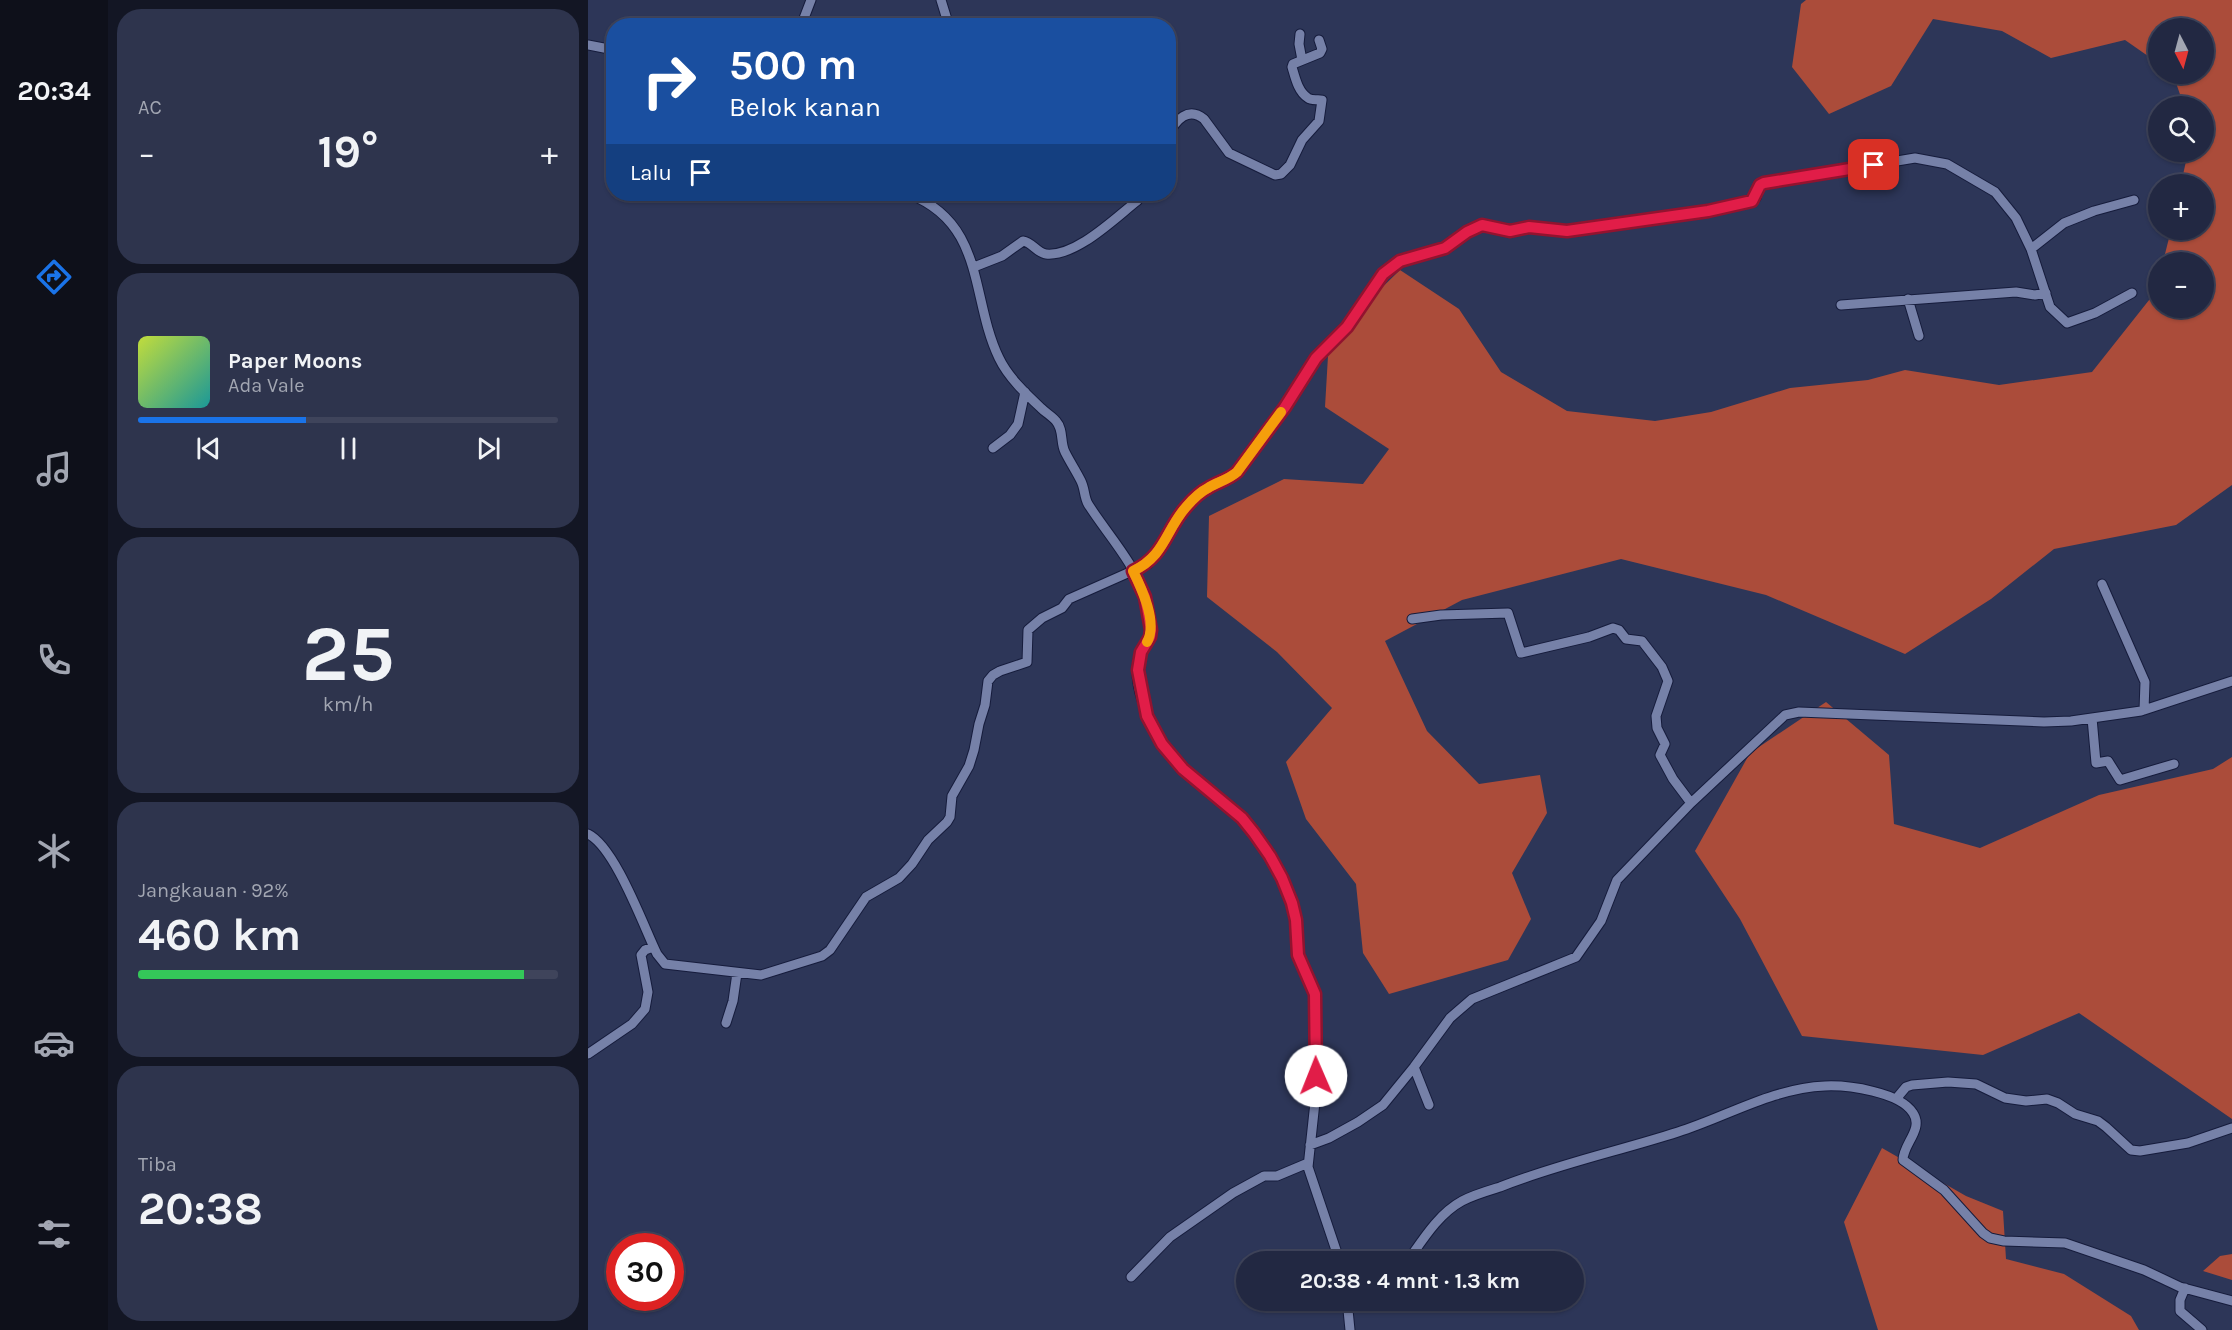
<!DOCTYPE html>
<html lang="id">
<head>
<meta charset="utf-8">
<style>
  body { margin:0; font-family:Karla,sans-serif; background:#2e344d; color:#f1f3f6; height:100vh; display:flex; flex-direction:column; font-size:22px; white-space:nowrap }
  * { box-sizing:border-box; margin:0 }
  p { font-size:20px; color:#a2a6b2 }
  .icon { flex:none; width:33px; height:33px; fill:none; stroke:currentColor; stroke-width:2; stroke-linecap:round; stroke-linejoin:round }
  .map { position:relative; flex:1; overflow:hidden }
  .sheet { display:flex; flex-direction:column; gap:9px; padding:9px; background:#131624; width:480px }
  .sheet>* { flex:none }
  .hud { position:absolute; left:18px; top:18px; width:570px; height:183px; border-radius:24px; box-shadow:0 2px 4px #0004,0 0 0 2px #3f445b; background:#1a4fa0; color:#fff; overflow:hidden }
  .needle { width:39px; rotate:174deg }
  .fabs { position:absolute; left:1560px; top:18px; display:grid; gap:12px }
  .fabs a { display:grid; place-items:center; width:66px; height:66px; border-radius:50%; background:#222842; box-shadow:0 2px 4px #0004,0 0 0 2px #3f445b; font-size:30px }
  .speed { position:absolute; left:18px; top:1233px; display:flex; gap:12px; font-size:30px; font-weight:700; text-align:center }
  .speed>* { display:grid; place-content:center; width:78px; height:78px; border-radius:50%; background:#222842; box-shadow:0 2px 4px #0004,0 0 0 2px #3f445b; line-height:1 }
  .speed .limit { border:9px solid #d22; background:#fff; color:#111 }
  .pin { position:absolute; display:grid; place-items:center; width:51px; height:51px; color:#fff; margin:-26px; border-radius:12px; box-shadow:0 3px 9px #0006 }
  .me { position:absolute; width:66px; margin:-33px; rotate:359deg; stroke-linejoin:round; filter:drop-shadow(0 0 4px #0008) }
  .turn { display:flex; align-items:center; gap:21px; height:126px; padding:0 24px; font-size:27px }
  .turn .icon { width:78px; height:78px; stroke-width:2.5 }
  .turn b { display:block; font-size:42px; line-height:51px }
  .then { display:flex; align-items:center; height:57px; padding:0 24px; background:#0003; gap:12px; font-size:22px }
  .big { font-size:45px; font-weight:700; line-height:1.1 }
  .sheet .card { flex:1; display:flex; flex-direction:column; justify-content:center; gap:9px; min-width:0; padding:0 21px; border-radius:24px; background:#2e344d }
  .sheet .dial { align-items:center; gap:0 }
  .dial b { font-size:78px; line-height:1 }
  .song { display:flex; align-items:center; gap:18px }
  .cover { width:72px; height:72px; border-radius:9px; background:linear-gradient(135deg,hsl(70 70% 55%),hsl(180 70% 35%)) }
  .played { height:6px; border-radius:3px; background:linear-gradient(90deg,#1a73e8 40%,#3f445b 40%) }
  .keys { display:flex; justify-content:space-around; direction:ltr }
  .heat { display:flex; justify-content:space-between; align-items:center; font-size:33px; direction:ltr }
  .charge { height:9px; border-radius:4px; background:linear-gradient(90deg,#34c759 92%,#3f445b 0) }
  .trip { position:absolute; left:648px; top:1251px; width:348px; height:60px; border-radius:30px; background:#222842; box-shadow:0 2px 4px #0004,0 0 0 2px #3f445b; font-weight:700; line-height:60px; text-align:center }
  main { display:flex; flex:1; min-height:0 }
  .tabs { display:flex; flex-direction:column; width:108px; justify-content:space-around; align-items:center; background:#0e101a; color:#a2a6b2 }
  .tabs .icon { width:42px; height:42px }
  .tabs .selected { color:#1a73e8 }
  .tabs b { font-size:27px; color:#f1f3f6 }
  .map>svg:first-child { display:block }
</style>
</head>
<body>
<main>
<nav class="tabs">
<b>20:34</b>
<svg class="icon selected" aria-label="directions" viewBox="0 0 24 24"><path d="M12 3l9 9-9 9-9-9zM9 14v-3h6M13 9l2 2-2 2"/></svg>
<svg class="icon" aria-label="music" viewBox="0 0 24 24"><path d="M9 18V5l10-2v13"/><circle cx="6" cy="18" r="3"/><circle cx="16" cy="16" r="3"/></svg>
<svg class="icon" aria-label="phone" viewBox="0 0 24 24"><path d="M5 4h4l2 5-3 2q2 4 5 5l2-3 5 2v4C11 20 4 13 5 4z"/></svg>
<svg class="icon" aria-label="climate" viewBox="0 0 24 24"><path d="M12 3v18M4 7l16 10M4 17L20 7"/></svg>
<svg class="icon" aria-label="car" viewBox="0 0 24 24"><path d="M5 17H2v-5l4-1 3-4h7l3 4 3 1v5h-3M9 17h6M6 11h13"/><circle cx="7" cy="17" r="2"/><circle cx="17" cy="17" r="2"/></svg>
<svg class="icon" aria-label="filters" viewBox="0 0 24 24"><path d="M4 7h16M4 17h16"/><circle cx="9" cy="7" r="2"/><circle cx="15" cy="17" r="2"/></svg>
</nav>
<section class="sheet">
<div class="card"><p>AC</p>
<div class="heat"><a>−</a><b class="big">19°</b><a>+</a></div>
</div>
<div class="card">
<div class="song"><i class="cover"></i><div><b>Paper Moons</b><p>Ada Vale</p></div></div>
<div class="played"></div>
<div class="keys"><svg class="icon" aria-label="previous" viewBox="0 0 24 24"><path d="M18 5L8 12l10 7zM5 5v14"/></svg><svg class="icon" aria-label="pause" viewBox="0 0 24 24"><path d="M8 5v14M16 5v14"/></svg><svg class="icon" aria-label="next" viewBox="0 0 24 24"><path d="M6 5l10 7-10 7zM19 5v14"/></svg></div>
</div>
<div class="card dial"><b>25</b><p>km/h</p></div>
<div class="card"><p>Jangkauan · 92%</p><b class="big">460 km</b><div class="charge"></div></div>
<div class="card"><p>Tiba</p><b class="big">20:38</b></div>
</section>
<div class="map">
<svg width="1644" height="1330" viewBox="0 0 1644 1330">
  <rect width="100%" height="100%" fill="#2d3658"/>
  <path fill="#ab4c3a" d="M 1218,0 L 1644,0 L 1644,485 L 1588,525 L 1466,549 L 1403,599 L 1317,654 L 1178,595 L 1033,559 L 874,600 L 797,641 L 839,731 L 891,784 L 952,775 L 959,813 L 924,873 L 943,919 L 920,960 L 801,994 L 775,953 L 768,884 L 718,819 L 698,762 L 744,708 L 689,652 L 619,597 L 621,516 L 696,479 L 775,484 L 801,449 L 737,407 L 741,339 L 812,270 L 871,309 L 913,372 L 979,411 L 1067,421 L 1123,412 L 1202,388 L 1280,380 L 1317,370 L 1411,385 L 1504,372 L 1569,290 L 1570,284 L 1570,308 L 1616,308 L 1616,262 L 1575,262 L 1583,230 L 1616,230 L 1616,184 L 1593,184 L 1600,152 L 1616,152 L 1616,106 L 1596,106 L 1585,74 L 1616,74 L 1616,28 L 1570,28 L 1570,63 L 1537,40 L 1463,58 L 1414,31 L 1345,19 L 1303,86 L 1241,114 L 1204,67 L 1213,4 Z
    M 1238,702 L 1301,755 L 1306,824 L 1392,848 L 1511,795 L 1625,769 L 1644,757 L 1644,1119 L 1491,1013 L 1395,1055 L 1214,1036 L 1152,919 L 1107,851 L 1162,753 Z
    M 1294,1148 L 1378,1196 L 1415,1211 L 1418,1259 L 1476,1274 L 1543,1316 L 1551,1330 L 1290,1330 L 1256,1222 Z
    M 1644,1254 L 1644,1280 L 1615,1271 L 1632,1256 Z"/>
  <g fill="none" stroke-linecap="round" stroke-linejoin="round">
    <g stroke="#161c3c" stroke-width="11">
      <path id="minor" d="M 353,0 L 361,26
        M 90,26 L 102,23 L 115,26
        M 213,26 L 223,0
        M 712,34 L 711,44 L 714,60
        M 0,45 L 26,50
        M 580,135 C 588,120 600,106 616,119 L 641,153 L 687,175 L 693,174 L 702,165 L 714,140 L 731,121 L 734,100 C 730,99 724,101 720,98 C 710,92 707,77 704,67 L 705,64 L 732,53 L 734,49 L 731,40
        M 321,194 C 398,224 382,298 411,358 C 420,377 438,394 453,408 C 458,413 464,416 468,421 C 476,430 472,442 477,452 C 482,462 488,471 493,481 C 497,489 496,497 500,504 C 519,534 546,562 557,597 C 561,609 566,628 561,639 C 557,646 552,652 550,660 C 545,686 559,715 570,737 C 588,772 624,791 652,816 C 679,842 701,883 707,920 C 710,932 707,946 711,958 C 715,973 726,986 728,1002 L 728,1093 L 720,1167 L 752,1262
        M 1443,249 L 1476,223 L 1506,211 L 1546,200
        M 386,267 L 414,256 L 435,241 C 444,242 449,253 458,254 C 488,257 527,218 549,201 L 554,194
        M 1320,299 L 1331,336
        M 1253,305 L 1428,292 L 1447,295 L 1458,293
        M 405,448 L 422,435 L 430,424 L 437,392
        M 1514,584 L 1557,682 L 1556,710
        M 824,619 L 853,615 L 920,613 L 933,653 L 1001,637 L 1025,628 L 1031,630 L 1038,639 L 1054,641 L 1074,667 L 1080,681 L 1068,716 L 1069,728 L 1077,744 L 1072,755 L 1085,779 L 1103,803
        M 1504,718 L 1508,763 L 1520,761 L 1532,780 L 1586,764
        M 0,834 C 27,847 55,925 69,954 L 77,964 L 173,975 L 234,956 L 242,950 L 278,897 L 311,878 L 324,864 L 340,840 L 359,822 L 362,817 L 364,796 L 381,766 L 386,750 L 391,724 L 397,705 L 400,681 L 405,675 L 412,671 L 439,662 L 440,630 L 454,618 L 474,608 L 481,599 L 560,564 L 599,505 L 619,488 L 643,477 L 649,472 L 697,407 L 728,358 L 759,327 L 795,274 L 812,261 L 857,248 L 879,232 L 894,225 L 922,231 L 941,227 L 979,231 L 1120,211 L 1164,201 L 1168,198 L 1172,185 L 1177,183 L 1327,158 L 1359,164 L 1407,192 L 1428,218 L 1443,249 L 1462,307 L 1479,323 L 1507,313 L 1544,293
        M 138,1023 L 145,1001 L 149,973
        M 0,1054 L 44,1024 L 57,1009 L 60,992 L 53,955 L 57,950 L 65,947
        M 826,1067 L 841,1105
        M 1308,1099 L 1318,1087 L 1324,1085 L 1360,1082 L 1388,1084 L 1417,1098 L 1438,1101 L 1459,1099 L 1470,1103 L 1487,1114 L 1510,1121 L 1518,1127 L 1543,1150 L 1552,1151 L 1600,1143 L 1644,1128
        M 722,1145 L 741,1138 L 770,1122 L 795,1105 L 826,1067 L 862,1018 L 884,999 L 988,957 L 1013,921 L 1029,880 L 1103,803 L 1197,715 L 1211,712 L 1456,722 L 1483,721 L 1553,711 L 1644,681
        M 731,1262 L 752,1260
        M 819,1262 C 834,1241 850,1214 874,1201 C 885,1195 899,1191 912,1187 C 970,1164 1031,1151 1090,1132 C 1138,1117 1185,1088 1237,1086 C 1260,1085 1312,1092 1325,1113 C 1336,1129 1315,1144 1315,1160 L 1356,1190 L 1395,1233 L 1402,1238 L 1416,1241 L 1477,1243 L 1556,1270 L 1592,1287 L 1644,1301
        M 543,1277 L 582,1237 L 645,1193 L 676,1176 L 689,1176 L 720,1163
        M 1597,1288 L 1592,1300 L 1592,1311 L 1614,1330
        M 759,1300 L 762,1330
        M 761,1309 L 777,1300"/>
    </g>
    <use href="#minor" stroke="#7681a8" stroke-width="9"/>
  </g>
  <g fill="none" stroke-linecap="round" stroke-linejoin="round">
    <g stroke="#92132f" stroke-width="15">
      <path id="route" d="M 728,1076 L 727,994 L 710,955 L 708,920 L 704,903 L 694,878 L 682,856 L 666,833 L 654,818 L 595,769 L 574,744 L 559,716 L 550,670 L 553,652 L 562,637 L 563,630 L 557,597 L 545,571 C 577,556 577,531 598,507 C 604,500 612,492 620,488 C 629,482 640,480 649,472 L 697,407 L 728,358 L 759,327 L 795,274 L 812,261 L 857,248 L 879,232 L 894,225 L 922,231 L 941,227 L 979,231 L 1120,211 L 1164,201 L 1172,185 L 1176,183 L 1286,165"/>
    </g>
    <use href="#route" stroke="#e11d48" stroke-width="10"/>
    <path stroke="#f59e0b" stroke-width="10" d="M 559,642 C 570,623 554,589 545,571 C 577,556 577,531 598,507 C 604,500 612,492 620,488 C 629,482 640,480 649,472 L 693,412"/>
  </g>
</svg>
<div class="fabs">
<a><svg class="needle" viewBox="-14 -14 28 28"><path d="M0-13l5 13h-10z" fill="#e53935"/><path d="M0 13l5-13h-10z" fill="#a2a6b2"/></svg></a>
<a><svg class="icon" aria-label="search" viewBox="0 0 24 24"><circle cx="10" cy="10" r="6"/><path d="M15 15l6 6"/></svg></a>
<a>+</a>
<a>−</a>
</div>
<div class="speed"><div class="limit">30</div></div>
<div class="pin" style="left:1286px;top:165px;background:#d93025"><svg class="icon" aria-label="arrive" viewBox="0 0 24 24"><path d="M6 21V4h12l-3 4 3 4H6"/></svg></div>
<svg class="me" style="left:728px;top:1076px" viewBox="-20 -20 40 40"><circle r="19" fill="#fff"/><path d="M0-13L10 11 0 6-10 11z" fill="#e11d48"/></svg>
<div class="trip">20:38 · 4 mnt · 1.3 km</div>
<div class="hud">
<div class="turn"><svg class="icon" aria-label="right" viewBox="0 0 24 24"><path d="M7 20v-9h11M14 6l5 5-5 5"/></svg><div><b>500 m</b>Belok kanan</div></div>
<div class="then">Lalu<svg class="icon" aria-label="arrive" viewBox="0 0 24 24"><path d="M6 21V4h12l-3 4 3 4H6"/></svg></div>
</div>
</div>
</main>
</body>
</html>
